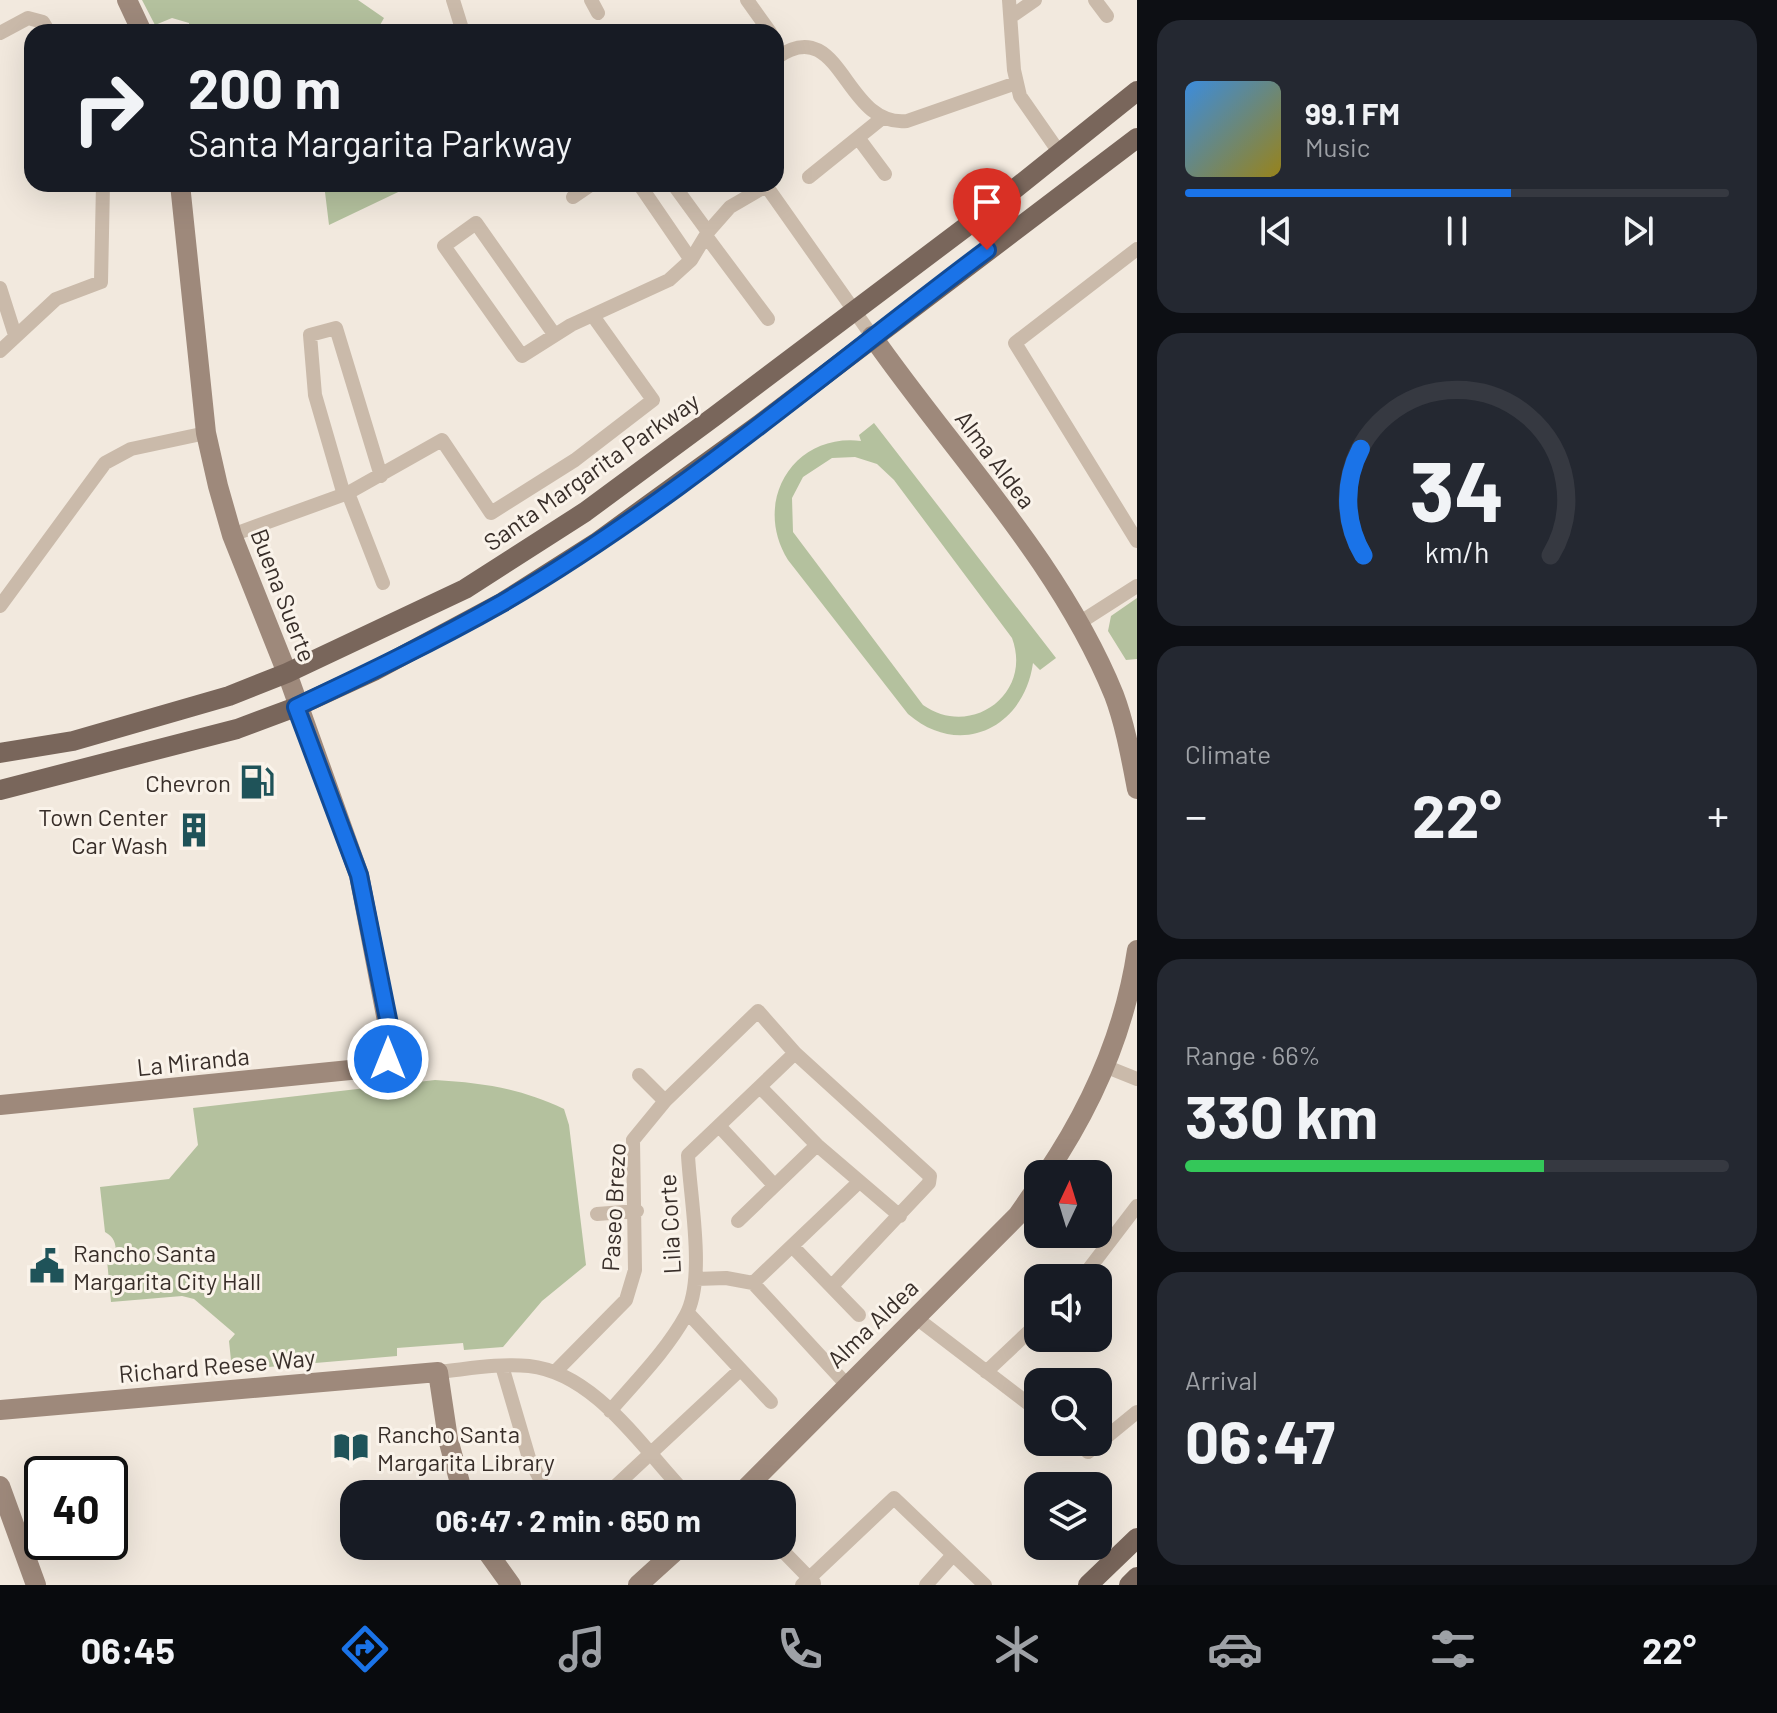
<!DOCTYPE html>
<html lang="en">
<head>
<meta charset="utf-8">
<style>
  body { margin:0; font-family:Barlow,sans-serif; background:#242831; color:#f1f3f6; height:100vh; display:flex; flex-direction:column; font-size:30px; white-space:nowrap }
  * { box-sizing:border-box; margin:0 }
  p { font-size:26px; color:#9ea1a6 }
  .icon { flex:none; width:44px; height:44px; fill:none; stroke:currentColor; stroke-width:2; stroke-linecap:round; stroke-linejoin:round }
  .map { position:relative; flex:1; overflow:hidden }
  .side { display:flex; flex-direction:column; gap:20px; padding:20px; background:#0d0f14; width:640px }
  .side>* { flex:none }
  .guide { position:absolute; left:24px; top:24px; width:760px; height:168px; border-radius:24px; box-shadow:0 8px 32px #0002; background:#171b24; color:#f1f3f6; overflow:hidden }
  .needle { width:52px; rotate:4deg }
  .fabs { position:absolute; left:1024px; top:1160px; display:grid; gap:16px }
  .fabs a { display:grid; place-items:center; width:88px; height:88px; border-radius:16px; background:#171b24; box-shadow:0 8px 32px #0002; font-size:40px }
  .speed { position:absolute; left:24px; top:1456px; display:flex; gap:16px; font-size:40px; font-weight:700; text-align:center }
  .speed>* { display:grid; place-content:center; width:104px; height:104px; border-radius:50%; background:#171b24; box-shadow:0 8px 32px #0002; line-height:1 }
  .speed .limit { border:4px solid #111; border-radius:12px; background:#fff; color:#111 }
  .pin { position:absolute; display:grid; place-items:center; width:68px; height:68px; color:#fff; margin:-82px -34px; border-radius:50% 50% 50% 0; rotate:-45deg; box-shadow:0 0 8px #0007 }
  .pin .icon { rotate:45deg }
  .me { position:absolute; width:88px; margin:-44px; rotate:0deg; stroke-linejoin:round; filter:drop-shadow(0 0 6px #0008) }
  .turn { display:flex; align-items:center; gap:28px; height:168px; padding:0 32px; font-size:36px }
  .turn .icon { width:104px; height:104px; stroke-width:2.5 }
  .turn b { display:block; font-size:56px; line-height:68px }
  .big { font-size:60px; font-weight:700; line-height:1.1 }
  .side .card { flex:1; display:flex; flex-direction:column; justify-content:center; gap:12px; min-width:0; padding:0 28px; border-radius:24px; background:#242831 }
  .side .dial { align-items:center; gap:0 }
  .dial svg { height:208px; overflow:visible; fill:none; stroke:#363941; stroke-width:7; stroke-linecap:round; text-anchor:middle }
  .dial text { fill:#f1f3f6; stroke:none }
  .song { display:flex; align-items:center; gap:24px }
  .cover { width:96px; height:96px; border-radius:12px; background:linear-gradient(135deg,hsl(210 70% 55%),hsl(50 70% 35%)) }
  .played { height:8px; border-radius:4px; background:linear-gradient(90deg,#1a73e8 60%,#363941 60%) }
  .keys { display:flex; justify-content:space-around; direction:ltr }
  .heat { display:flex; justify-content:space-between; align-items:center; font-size:44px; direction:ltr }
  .charge { height:12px; border-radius:6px; background:linear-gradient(90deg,#34c759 66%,#363941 0) }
  .trip { position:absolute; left:340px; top:1480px; width:456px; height:80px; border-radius:24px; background:#171b24; box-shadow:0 8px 32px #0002; font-weight:700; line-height:80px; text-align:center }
  .dock { display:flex; height:128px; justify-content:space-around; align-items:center; background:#090b0e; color:#9ea1a6 }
  .dock .icon { width:56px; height:56px }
  .dock .current { color:#1a73e8 }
  .dock b { font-size:36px; color:#f1f3f6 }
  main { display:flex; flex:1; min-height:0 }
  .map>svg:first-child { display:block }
</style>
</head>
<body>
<main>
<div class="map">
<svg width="1137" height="1585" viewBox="0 0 1137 1585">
  <rect width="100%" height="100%" fill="#f2e9de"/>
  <path fill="#b4c19e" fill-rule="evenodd" d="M 142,0 L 358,0 L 384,18 L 376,32 L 189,32 L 189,23 L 172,18 L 155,25 Z
    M 324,184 L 415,184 L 329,225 Z
    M 874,423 L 1056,658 L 1040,670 L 1033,663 C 1024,728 960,759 908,714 L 788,560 C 752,502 793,433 861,441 L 859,435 ZM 855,457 L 877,464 L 894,480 L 1012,638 C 1033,694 971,739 923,705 L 793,532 L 792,498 L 803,477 L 832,458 Z
    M 1137,598 L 1137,659 L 1126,660 L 1108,631 L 1111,616 Z
    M 435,1080 C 484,1083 519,1088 564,1109 L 569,1125 L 586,1265 L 542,1301 L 503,1347 L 464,1350 L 463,1343 L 397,1348 L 397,1356 L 232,1370 L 229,1341 L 235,1334 L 194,1299 L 182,1296 L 111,1302 L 107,1260 L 116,1254 C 116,1243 114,1237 105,1232 L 100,1187 L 169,1179 L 198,1145 L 193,1108 Z"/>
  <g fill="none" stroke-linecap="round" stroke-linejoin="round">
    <path stroke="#cabaaa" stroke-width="14" d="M 453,0 L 463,32
      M 591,0 L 598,13
      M 747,0 L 770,32
      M 1009,0 L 1014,70 L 1020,96 L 1059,152
      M 1095,0 L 1107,16
      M 1012,16 L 1035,0
      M 0,33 L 28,18 L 43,22 L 49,32
      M 776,58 C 842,11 843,128 907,121 L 1016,83
      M 859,139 L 885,174
      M 809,177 L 881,119
      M 639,184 L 691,260
      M 673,184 L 708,232
      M 765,184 L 872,336
      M 573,197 L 592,184
      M 706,236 L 768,319
      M 1137,249 L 1015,343 L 1137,541
      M 0,288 L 15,335
      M 554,334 L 476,223 L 444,246 L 522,356 L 571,325 L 669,280 L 691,260 L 708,232 L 730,207 L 766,186
      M 0,351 L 56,299 L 101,282 L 103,184
      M 348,493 L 383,583
      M 344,495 L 315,395 L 310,335 L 336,328 L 381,476
      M 232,535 L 348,493 L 442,440 L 491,513 L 575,460 L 653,400 L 593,316
      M 0,606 L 105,463 L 131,449 L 206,433
      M 1079,623 L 1137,586
      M 1107,1067 L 1137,1079
      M 639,1075 L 665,1101
      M 760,1087 L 817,1145 L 900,1216
      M 720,1127 L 774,1185
      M 597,1214 L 637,1211
      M 738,1221 L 817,1145
      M 793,1247 L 859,1315
      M 1082,1278 L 1137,1206
      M 696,1279 L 726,1278 L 753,1283 L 859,1182
      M 753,1283 L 846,1384
      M 688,1313 L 771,1402
      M 915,1317 L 1038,1411
      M 502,1366 L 529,1458 L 548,1494
      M 438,1372 C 468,1369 499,1363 529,1366 C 593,1373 639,1443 679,1486
      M 555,1372 L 626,1300 L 635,1270 L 633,1140 L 665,1101 L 758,1011 L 795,1053 L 930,1176 L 929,1183 L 832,1286
      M 986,1372 L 1038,1323
      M 610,1411 C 636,1381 667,1350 686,1315 C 706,1278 690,1198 688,1155 L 795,1053
      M 1077,1442 L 1088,1452 L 1137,1412
      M 607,1494 L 740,1370
      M 778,1546 L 814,1583
      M 802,1585 L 894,1498 L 985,1585
      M 926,1585 L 952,1556"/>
    <path stroke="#9e897b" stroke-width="20" d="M 127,0 L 142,32
      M 872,336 C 953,452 1060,562 1114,695 C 1125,724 1131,758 1137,789
      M 0,1105 L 370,1068 L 388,1059 L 393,1052 L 359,875 L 287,673 L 232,535 L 218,486 L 206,433 L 180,184
      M 1046,1174 C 1092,1106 1125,1031 1137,950
      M 0,1410 L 438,1372 L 448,1439 L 463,1494
      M 0,1486 L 36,1585
      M 740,1494 L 1018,1215 L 1038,1186
      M 483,1546 L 511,1585
      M 638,1585 L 681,1546"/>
    <path stroke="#79665b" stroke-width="20" d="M 0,753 L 73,741 L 229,696 L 287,673 L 465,589 L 585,512 L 715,416 L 991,208 L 1137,91
      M 0,790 L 237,729 L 296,707 L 374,671 L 503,602 L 596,543 L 760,424 L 1137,138
      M 1088,1585 L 1137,1538
      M 1129,1585 L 1137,1577"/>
  </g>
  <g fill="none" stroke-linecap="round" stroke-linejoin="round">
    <g stroke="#114b97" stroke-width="20">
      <path id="route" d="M 388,1059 L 393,1052 L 392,1039 L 359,875 L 296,707 C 366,674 435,641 502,603 C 672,504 829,368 987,250"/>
    </g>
    <use href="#route" stroke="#1a73e8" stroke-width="14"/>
  </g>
  <defs>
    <g id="fuel-bare" transform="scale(2.76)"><path d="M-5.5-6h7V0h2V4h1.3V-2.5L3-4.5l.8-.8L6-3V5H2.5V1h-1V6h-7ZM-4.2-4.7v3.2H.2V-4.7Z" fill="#1f5359" stroke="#faf3ea" stroke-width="2.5" paint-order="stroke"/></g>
    <g id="building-bare" transform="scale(2.76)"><path d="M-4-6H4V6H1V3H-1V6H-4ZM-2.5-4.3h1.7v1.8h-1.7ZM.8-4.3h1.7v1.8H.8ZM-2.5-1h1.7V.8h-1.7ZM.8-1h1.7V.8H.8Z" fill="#1f5359" stroke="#faf3ea" stroke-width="2.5" paint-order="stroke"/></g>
    <g id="civic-bare" transform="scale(2.76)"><path d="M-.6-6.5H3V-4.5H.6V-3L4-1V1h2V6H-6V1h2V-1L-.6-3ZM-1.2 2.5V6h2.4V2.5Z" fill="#1f5359" stroke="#faf3ea" stroke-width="2.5" paint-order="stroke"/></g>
    <g id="library-bare" transform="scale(2.76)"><path d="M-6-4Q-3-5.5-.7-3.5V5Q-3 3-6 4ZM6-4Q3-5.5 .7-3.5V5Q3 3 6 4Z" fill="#1f5359" stroke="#faf3ea" stroke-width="2.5" paint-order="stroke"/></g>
  </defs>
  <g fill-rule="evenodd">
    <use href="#fuel-bare" x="257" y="782"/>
    <use href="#building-bare" x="194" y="830"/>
    <use href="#civic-bare" x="47" y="1266"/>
    <use href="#library-bare" x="351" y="1447"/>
  </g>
  <g text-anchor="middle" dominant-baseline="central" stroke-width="6" stroke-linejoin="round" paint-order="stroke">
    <g font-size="24" fill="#382e29" stroke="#faf3ea">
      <text transform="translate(996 459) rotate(53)">Alma Aldea</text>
      <text transform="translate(591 471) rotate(-35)">Santa Margarita Parkway</text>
      <text transform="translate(284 595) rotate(69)">Buena Suerte</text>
      <text transform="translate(193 1061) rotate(-6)">La Miranda</text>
      <text transform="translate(613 1207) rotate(-87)">Paseo Brezo</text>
      <text transform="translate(669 1224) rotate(-93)">Lila Corte</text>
      <text transform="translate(872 1323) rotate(-44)">Alma Aldea</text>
      <text transform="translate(217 1365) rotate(-5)">Richard Reese Way</text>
    </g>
    <g font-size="24" fill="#382e29" stroke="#faf3ea" text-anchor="end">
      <text x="231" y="782">Chevron</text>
      <text x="168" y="816">Town Center<tspan x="168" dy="28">Car Wash</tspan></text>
      <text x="73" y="1252" text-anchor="start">Rancho Santa<tspan x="73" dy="28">Margarita City Hall</tspan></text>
      <text x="377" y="1433" text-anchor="start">Rancho Santa<tspan x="377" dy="28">Margarita Library</tspan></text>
    </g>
  </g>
</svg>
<div class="fabs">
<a><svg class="needle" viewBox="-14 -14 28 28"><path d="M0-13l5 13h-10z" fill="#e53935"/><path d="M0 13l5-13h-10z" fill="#9ea1a6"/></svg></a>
<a><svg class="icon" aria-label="sound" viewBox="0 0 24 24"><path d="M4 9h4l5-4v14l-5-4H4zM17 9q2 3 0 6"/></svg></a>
<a><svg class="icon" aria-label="search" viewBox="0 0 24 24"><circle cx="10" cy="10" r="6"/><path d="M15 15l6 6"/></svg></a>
<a><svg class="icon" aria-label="layers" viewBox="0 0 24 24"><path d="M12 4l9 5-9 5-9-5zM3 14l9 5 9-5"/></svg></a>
</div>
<div class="speed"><div class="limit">40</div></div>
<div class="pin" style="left:987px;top:250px;background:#d93025"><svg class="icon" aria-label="arrive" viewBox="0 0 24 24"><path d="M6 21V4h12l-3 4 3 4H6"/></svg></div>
<svg class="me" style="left:388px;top:1059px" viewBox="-20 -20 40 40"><circle r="17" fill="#1a73e8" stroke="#fff" stroke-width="3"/><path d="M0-11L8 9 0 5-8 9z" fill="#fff"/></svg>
<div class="trip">06:47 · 2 min · 650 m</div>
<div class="guide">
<div class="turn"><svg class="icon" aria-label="right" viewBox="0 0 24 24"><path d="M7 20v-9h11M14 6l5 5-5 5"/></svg><div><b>200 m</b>Santa Margarita Parkway</div></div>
</div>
</div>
<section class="side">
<div class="card">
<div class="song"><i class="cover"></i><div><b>99.1 FM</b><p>Music</p></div></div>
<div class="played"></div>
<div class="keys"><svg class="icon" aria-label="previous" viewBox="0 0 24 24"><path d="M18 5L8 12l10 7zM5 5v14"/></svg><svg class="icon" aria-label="pause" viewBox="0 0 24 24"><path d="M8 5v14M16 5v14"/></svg><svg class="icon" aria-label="next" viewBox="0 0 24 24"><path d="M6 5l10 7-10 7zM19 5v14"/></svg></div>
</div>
<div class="card dial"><svg viewBox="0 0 100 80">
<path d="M14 69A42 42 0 1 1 86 69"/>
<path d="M14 69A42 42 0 0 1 13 28" stroke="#1a73e8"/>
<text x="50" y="56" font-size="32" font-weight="700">34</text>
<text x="50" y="72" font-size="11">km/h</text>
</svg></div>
<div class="card"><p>Climate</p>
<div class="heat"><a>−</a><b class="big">22°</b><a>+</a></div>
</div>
<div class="card"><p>Range · 66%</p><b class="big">330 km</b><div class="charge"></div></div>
<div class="card"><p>Arrival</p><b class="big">06:47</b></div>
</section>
</main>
<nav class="dock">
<b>06:45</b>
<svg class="icon current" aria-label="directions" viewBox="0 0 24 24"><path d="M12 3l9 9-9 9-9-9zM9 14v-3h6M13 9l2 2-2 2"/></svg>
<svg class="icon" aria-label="music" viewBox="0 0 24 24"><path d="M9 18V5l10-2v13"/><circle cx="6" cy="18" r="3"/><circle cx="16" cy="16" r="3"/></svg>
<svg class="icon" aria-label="phone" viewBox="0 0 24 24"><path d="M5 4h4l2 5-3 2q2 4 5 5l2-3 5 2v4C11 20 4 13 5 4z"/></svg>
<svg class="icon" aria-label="climate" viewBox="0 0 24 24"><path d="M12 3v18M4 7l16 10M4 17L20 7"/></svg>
<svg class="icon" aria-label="car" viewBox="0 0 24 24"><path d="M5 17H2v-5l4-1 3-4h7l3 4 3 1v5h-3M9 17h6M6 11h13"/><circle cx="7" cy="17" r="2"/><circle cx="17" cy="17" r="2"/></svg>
<svg class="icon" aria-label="filters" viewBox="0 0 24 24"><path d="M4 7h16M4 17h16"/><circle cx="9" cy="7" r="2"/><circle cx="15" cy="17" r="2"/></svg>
<b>22°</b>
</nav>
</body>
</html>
